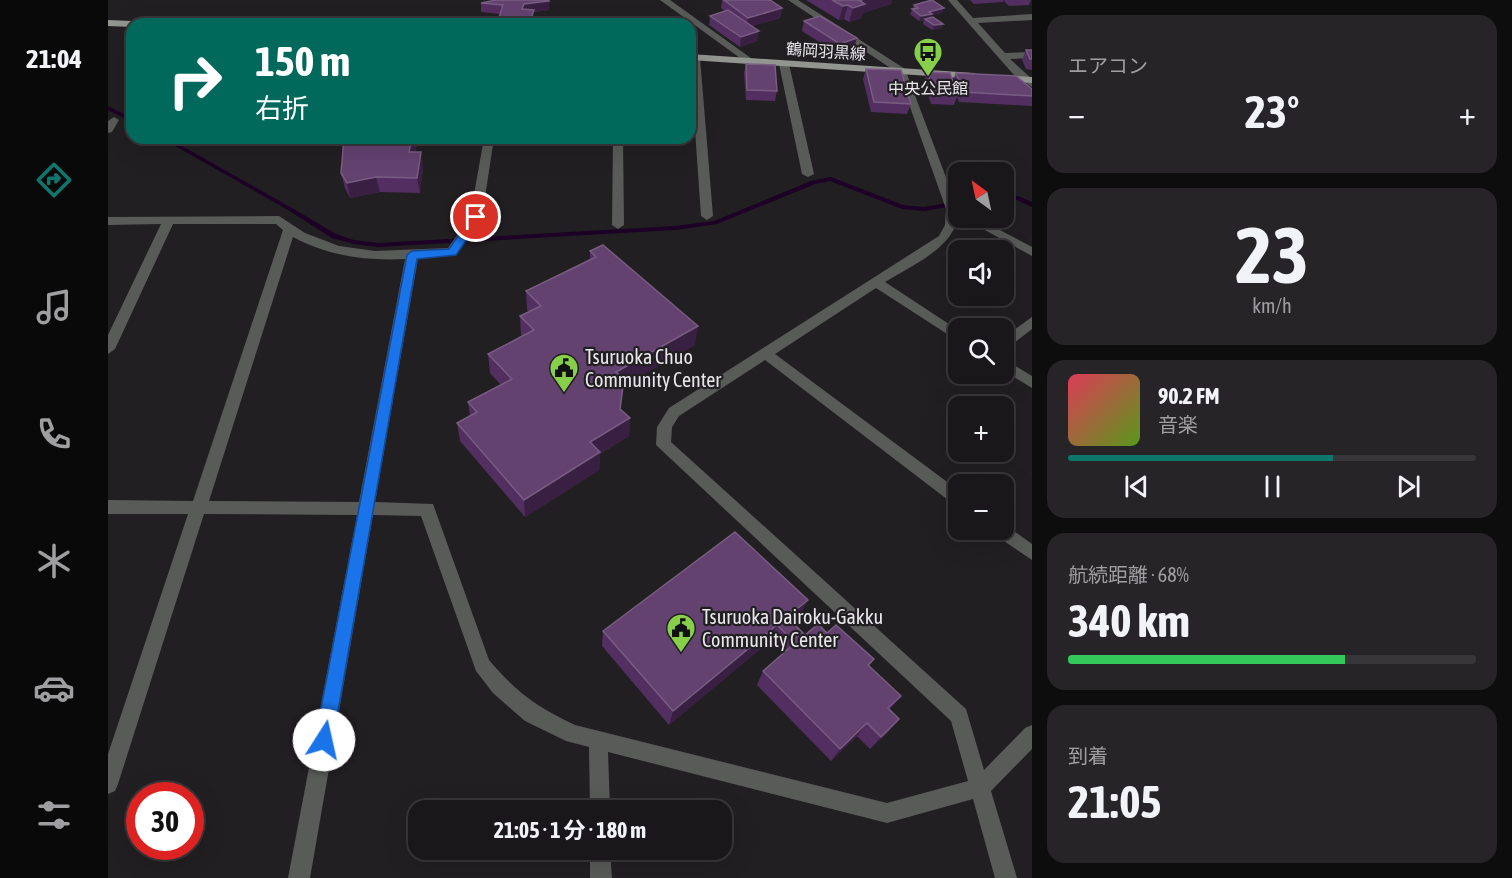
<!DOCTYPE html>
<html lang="ja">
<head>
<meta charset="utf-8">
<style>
  body { margin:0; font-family:"Asap Condensed","Noto Sans JP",sans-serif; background:#272427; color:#f1f3f6; height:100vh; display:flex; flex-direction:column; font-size:22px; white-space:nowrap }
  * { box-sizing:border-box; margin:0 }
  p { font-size:20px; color:#9f9fa2 }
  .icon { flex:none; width:33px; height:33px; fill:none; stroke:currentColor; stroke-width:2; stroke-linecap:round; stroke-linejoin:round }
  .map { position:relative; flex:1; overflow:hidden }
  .panel { display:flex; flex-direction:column; gap:15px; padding:15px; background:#0e0d0e; width:480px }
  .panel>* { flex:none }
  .guide { position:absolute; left:18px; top:18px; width:570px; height:126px; border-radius:18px; box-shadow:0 6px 24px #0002,0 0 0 2px #383639; background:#00695c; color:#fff; overflow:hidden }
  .needle { width:39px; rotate:327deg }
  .controls { position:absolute; left:840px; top:162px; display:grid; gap:12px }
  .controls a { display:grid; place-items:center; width:66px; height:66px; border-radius:12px; background:#1a171a; box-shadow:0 6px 24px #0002,0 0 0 2px #383639; font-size:30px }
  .speed { position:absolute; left:18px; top:782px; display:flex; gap:12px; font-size:30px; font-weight:700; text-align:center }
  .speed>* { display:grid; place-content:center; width:78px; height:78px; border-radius:50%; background:#1a171a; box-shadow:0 6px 24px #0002,0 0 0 2px #383639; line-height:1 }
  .speed .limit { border:9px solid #d22; background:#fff; color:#111 }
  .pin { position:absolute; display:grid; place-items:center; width:51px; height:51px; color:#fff; margin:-26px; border:3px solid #fff; border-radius:50%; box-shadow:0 2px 6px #0007 }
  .me { position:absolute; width:66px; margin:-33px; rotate:10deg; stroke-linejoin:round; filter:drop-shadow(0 0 4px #0008) }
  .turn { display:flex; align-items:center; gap:21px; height:126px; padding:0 30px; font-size:27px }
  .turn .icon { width:78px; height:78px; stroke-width:2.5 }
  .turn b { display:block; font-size:42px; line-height:51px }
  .big { font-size:45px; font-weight:700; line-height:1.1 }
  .panel .widget { flex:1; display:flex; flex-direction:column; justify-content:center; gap:9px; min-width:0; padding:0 21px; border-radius:18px; background:#272427 }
  .panel .dial { align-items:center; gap:0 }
  .dial b { font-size:78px; line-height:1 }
  .song { display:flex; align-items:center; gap:18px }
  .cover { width:72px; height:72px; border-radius:9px; background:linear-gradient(135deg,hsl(350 70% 55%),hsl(90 70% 35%)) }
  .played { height:6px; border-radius:3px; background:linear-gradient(90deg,#0f766e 65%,#383639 65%) }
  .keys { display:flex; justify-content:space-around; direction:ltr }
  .heat { display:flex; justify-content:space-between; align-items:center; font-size:33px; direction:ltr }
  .charge { height:9px; border-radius:4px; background:linear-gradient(90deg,#34c759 68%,#383639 0) }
  .trip { position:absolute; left:300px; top:800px; width:324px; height:60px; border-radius:18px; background:#1a171a; box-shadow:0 6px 24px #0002,0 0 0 2px #383639; font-weight:700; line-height:60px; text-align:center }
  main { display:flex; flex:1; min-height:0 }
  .tab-bar { display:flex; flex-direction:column; width:108px; justify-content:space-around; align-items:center; background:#0a090a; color:#9f9fa2 }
  .tab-bar .icon { width:42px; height:42px }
  .tab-bar .selected { color:#0f766e }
  .tab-bar b { font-size:27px; color:#f1f3f6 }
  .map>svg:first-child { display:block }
</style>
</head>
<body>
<main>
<nav class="tab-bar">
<b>21:04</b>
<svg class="icon selected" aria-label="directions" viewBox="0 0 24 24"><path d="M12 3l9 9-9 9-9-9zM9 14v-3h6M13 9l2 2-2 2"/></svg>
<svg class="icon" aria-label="music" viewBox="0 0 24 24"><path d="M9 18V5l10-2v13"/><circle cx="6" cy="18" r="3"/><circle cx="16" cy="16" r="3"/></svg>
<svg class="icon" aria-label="phone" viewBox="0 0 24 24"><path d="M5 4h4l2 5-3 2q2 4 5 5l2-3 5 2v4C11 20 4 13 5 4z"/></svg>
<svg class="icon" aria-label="climate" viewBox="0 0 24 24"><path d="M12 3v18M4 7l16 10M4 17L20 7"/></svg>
<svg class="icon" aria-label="car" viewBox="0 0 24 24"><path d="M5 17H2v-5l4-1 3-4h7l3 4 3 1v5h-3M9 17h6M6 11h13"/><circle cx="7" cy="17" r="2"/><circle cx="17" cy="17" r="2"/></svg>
<svg class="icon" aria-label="filters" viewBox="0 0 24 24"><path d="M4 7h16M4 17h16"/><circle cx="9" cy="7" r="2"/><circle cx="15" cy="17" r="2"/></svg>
</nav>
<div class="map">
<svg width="924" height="878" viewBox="0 0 924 878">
  <rect width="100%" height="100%" fill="#221f23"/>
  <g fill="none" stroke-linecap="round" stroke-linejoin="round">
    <path fill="#1c0025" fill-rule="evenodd" d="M 0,106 L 24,118 L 24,122 L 0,110 Z
      M 53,138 L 60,138 L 184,208 L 228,234 L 246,240 L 270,243 L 567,226 L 606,221 L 703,181 L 723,177 L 795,205 L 816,207 L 850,201 L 850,205 L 816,211 L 794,209 L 722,181 L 707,184 L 609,224 L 567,230 L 270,247 L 246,244 L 224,238 L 180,210 Z
      M 910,196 L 924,202 L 924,207 L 909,200 L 896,201 L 896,197 Z"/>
    <path fill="#595b58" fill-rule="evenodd" d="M 552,0 L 562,0 L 647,61 L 639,63 Z
      M 680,0 L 690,0 L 797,69 L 850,209 C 852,246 804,265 777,282 L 850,330 L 850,341 L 768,288 L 667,354 L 850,490 L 850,504 L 844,503 L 657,360 L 571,416 L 564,427 L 563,442 L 858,709 L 876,770 L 917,728 L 924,725 L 924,749 L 883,791 L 909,878 L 887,878 L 865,799 L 779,823 L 500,752 L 502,810 L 482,810 L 481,747 L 458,741 L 417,721 L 385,693 L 368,671 L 313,516 L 265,515 L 202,878 L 180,878 L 249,515 L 96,514 L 10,784 L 7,791 L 0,794 L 0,754 L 80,514 L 0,514 L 0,500 L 85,501 L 175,230 L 168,224 L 65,224 L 7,349 L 0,354 L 0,335 L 53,224 L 0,225 L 0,217 L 171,216 L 197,233 L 231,246 L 267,251 L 340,248 L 362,217 L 376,138 L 386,138 L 374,217 L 348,255 L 310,259 L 267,502 L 325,504 L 381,660 C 408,692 429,707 467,725 L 779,803 L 860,781 L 843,721 L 548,445 L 549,427 L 561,408 L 831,236 L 837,225 L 838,209 L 790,73 ZM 185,237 C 220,256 258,261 297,259 L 251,502 L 101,501 Z
      M 840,0 L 849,0 L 865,18 L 924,14 L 924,20 L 870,23 L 897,53 L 924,52 L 924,58 L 902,59 L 924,79 L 924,87 L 905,74 Z
      M 587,55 L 592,58 L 605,216 L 599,220 L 593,216 L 582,58 Z
      M 676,61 L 681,64 L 706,174 L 700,177 L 694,174 L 671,64 Z
      M 6,117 L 11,120 L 4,132 L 0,133 L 0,121 Z
      M 505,138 L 515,138 L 516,225 L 510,229 L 504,225 Z
      M 855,218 L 869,218 L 924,247 L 924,256 Z
      M 924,317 L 924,329 L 901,347 L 896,349 L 896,337 Z
      M 896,359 L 924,376 L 924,388 L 896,371 Z
      M 896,524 L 924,544 L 924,560 L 887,535 L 885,530 L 896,530 Z
      M 482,849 L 502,849 L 504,878 L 482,878 Z"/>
    <path fill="#929590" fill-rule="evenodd" d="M 0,20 L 24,21 L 29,24 L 24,24 L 24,27 L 0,26 Z
      M 582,54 L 866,73 L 871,76 L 866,79 L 582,60 Z
      M 893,75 L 924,77 L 924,83 L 889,80 L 888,78 Z"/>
  </g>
  <path fill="#532e60" d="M 614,0 L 662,0 L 674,8 L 672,18 L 643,26 L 649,41 L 632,47 L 601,25 L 602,16 L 617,11 L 613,8 Z
    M 698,0 L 784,0 L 783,4 L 755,13 L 753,18 L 741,22 L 736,19 L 731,20 Z
    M 862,0 L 923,0 L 921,5 L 901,6 L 895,0 L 895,2 L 866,4 Z
    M 441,1 L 441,10 L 426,12 L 426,20 L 425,24 L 389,24 L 392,14 L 373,12 L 373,3 Z
    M 806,5 L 834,13 L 823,15 L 823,18 L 835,24 L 833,28 L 824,30 L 815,24 L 816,20 L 811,21 L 802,14 Z
    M 696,21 L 746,48 L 730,54 L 694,31 Z
    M 918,50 L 924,50 L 924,70 L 918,69 L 914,60 Z
    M 638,64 L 669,91 L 667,101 L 638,100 L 636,73 Z
    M 758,69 L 803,104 L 799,114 L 763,112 L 755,79 Z
    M 819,72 L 845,81 L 848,73 L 924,89 L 924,106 L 851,102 L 849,97 L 846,105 L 823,104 L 816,82 Z
    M 236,138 L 321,138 L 320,141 L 310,141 L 307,152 L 315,167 L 312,193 L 272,192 L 242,198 L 237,188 L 233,173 Z
    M 482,251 L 587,345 L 515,386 L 513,409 L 522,418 L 521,436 L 492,454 L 491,470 L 417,517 L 352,441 L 349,423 L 362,416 L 360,402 L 393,385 L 382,373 L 380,354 L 414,336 L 413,335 L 412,316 L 421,312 L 419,310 L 418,291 L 482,259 Z
    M 692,616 L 684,623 L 697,635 L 719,633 L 766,659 L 761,666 L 782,710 L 791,719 L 780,732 L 762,749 L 749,736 L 723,761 L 649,685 L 655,671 L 676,653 L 663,640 L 561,725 L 494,646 L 495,631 Z"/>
  <path fill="#392042" d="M 754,0 L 784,0 L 783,4 L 755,13 L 753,18 L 741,22 L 745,8 L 752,1 Z
    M 441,1 L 441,10 L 426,12 L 426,20 L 425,24 L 421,24 L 414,9 L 416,4 Z
    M 740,5 L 736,19 L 731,20 L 735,6 Z
    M 674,8 L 672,18 L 638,27 L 640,18 Z
    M 836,8 L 834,13 L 823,15 L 822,19 L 811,21 L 813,16 L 821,12 Z
    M 835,24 L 833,28 L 824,30 L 826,25 Z
    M 651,31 L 649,41 L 632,47 L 633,37 Z
    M 749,38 L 746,48 L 730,54 L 732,44 Z
    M 304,138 L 309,138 L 310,141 L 303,166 L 301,152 Z
    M 313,152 L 315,167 L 312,193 L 309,178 Z
    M 268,177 L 272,192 L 242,198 L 239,183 Z
    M 590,326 L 587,345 L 515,386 L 511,424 L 522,418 L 521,436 L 492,454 L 491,470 L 417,517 L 416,500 L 482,442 L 508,372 Z
    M 700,600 L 692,616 L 675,631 L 679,617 Z
    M 669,625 L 663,640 L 561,725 L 565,711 Z
    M 793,696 L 782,710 L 780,708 Z
    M 791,719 L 780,732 L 762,749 L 773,737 Z
    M 759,723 L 749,736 L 723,761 L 732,749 Z"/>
  <path fill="#63426f" stroke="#785c82" stroke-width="1.5" d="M 388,0 L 440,0 L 441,1 L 416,4 L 414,9 L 426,10 L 421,24 L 389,24 L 395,5 L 373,3 Z
    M 616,0 L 662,0 L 674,8 L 640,18 Z
    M 724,0 L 754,0 L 752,1 L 757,4 L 745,8 L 740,5 L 735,6 Z
    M 824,0 L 836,8 L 821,12 L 824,14 L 813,16 L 804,9 L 810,8 L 806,5 Z
    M 620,10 L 651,31 L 633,37 L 602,16 Z
    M 712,16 L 749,38 L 732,44 L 696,21 Z
    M 825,17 L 835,24 L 826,25 L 817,19 Z
    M 918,50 L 924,50 L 924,59 L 922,59 Z
    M 638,64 L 667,65 L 669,91 L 639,90 Z
    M 758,69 L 793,70 L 803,104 L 766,102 Z
    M 819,72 L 842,73 L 850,95 L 827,94 Z
    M 848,73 L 908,76 L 924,89 L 924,96 L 855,92 Z
    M 236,138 L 304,138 L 301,152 L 313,152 L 309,178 L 268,177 L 239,183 L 233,173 Z
    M 495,245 L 590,326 L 508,372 L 516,379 L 512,409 L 522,418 L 482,442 L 492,452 L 416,500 L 349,423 L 369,412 L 360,402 L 404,379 L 380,354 L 426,330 L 412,316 L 433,306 L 418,291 L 488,257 L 482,251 Z
    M 627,532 L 700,600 L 679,617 L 697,635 L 710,624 L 719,633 L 728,625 L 766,659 L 760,665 L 793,696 L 780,708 L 791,719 L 773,737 L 759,723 L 732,749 L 655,671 L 687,643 L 669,625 L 565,711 L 495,631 Z"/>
  <path fill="#1a73e8" stroke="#114b97" stroke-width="1.5" d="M 368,214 L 374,217 L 348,255 L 309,259 L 225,740 L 222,746 L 216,748 L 210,746 L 207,740 L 299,255 L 304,251 L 341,249 L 365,215 Z"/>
  <defs>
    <g id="bus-pin" transform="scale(1.5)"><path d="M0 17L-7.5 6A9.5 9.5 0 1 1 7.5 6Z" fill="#87cf4a" stroke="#221f23"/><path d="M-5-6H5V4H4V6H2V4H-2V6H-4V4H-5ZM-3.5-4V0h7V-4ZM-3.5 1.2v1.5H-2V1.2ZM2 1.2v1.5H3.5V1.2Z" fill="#111"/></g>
    <g id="civic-pin" transform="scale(1.5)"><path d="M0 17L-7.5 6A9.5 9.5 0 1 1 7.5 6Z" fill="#87cf4a" stroke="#221f23"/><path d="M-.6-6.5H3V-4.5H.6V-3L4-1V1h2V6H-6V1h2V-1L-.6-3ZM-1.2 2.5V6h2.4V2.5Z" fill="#111"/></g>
  </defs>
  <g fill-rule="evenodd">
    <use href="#bus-pin" x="820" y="52"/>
    <use href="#civic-pin" x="456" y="368"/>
    <use href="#civic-pin" x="573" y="628"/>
  </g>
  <g text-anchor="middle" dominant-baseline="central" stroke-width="4.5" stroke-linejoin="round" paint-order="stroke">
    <g font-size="16" fill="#e9e7ea" stroke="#221f23">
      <text transform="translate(718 51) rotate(4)">鶴岡羽黒線</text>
    </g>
    <g font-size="16" fill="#e9e7ea" stroke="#221f23">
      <text x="820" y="88">中央公民館</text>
    </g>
    <g font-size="20" fill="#e9e7ea" stroke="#221f23" text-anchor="start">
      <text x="477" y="356">Tsuruoka Chuo<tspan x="477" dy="23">Community Center</tspan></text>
      <text x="594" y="616">Tsuruoka Dairoku-Gakku<tspan x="594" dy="23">Community Center</tspan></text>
    </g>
  </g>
</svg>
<div class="controls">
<a><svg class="needle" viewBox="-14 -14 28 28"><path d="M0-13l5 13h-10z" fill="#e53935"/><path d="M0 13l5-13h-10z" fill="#9f9fa2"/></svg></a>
<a><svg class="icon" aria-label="sound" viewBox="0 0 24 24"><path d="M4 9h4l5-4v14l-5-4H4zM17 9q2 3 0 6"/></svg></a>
<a><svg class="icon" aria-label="search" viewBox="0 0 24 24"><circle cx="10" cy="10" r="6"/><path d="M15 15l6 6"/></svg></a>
<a>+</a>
<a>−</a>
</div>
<div class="speed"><div class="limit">30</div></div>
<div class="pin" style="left:368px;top:217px;background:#d93025"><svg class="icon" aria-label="arrive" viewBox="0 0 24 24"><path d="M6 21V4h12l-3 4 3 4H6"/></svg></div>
<svg class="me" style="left:216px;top:740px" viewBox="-20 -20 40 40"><circle r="19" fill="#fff"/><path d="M0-13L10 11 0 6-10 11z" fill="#1a73e8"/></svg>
<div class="trip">21:05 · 1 分 · 180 m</div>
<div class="guide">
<div class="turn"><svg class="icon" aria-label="right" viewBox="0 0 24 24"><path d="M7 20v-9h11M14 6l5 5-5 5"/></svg><div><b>150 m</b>右折</div></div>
</div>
</div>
<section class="panel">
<div class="widget"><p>エアコン</p>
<div class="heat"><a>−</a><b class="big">23°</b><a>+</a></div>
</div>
<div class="widget dial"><b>23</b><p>km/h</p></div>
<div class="widget">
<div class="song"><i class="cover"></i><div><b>90.2 FM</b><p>音楽</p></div></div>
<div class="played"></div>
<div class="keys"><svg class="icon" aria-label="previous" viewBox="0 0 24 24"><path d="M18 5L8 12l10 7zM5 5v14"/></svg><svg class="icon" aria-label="pause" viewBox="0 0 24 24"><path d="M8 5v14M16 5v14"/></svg><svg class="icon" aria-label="next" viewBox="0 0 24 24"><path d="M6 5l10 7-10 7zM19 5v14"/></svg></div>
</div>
<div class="widget"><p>航続距離 · 68%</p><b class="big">340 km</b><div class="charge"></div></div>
<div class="widget"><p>到着</p><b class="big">21:05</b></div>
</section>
</main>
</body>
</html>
